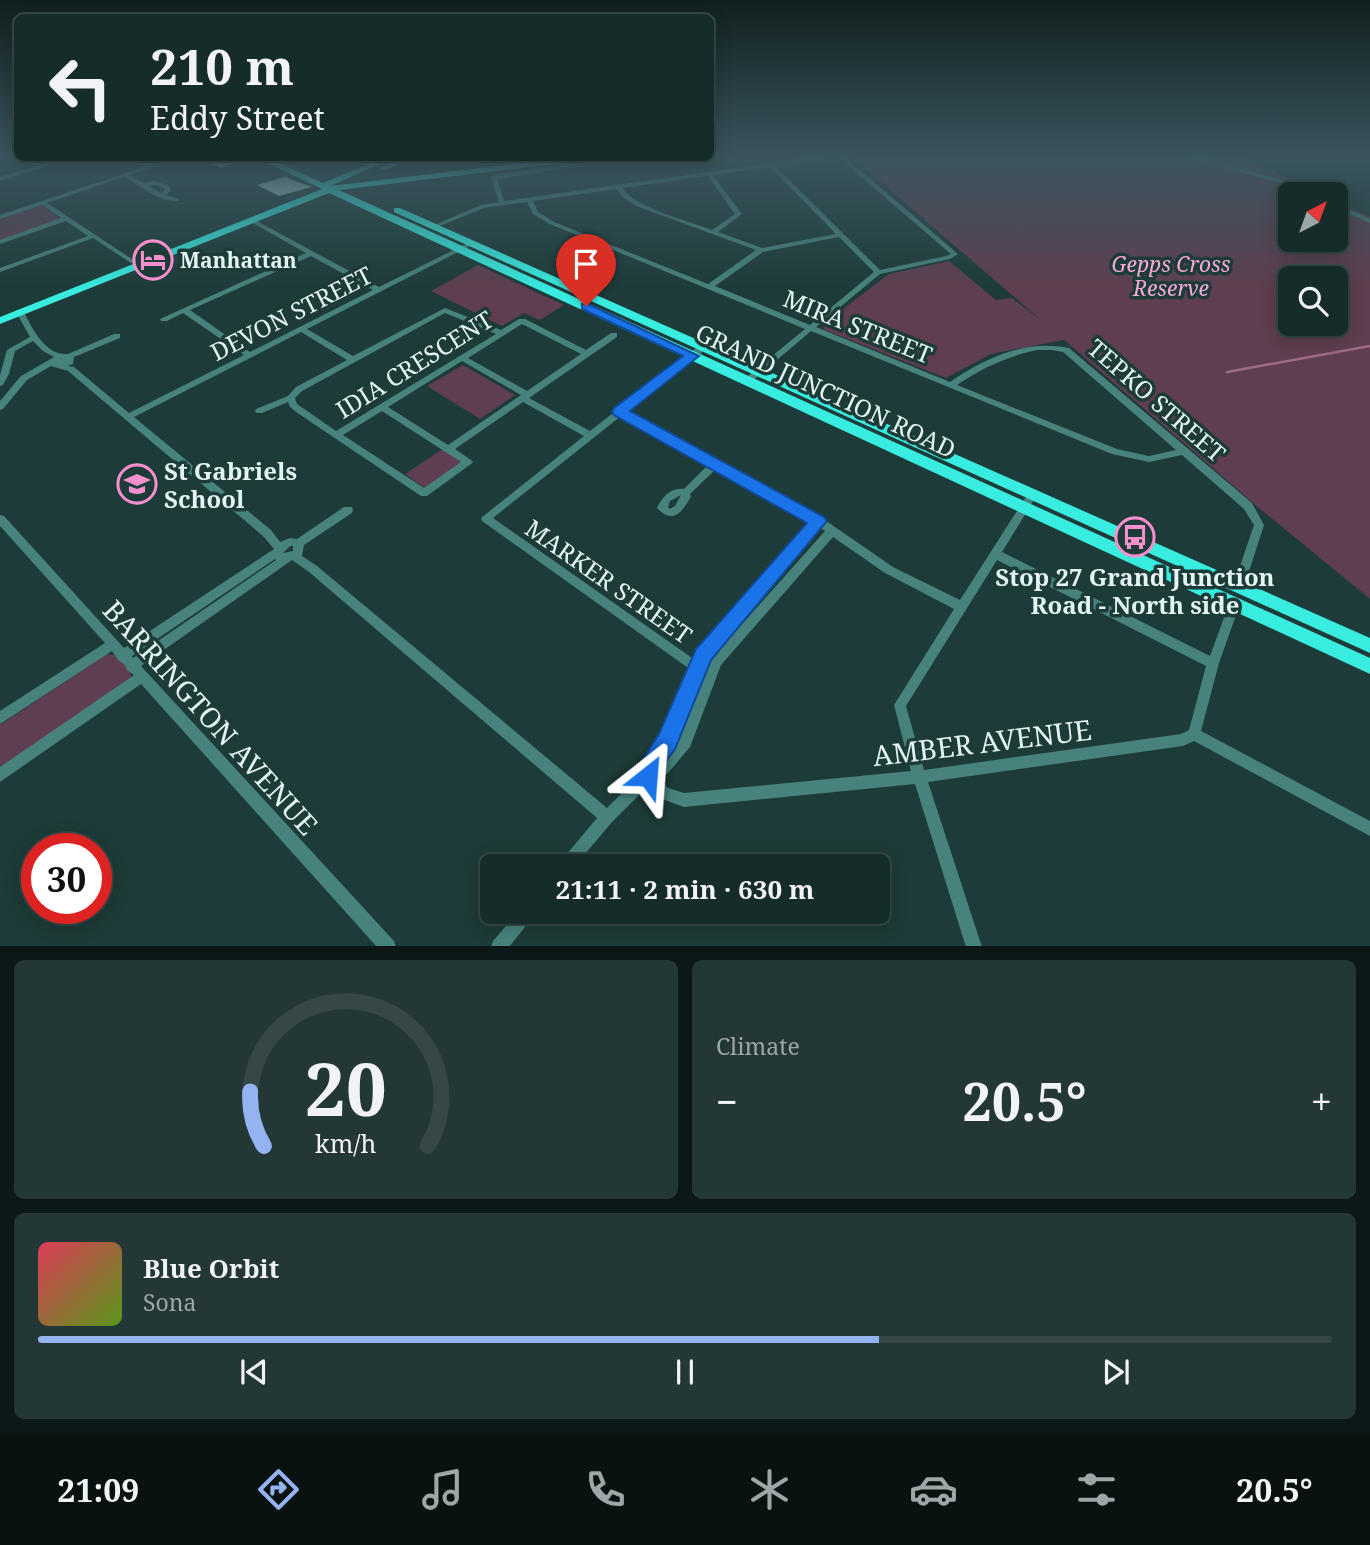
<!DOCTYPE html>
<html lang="en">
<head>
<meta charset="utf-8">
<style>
  body { margin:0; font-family:"Noto Serif",serif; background:#233836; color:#f1f3f6; height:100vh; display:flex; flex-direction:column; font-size:26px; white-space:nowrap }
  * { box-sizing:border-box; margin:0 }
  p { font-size:23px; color:#9ea7a8 }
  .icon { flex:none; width:38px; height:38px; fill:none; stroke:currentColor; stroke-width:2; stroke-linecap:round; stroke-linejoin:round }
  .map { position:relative; height:946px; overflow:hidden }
  .panel { display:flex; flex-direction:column; gap:14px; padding:14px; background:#0c1817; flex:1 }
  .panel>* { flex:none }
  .banner { position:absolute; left:14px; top:14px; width:700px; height:147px; border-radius:10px; box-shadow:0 4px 18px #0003,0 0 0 2px #354847; background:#162c2a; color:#f1f3f6; overflow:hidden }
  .needle { width:46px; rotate:41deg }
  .fabs { position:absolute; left:1278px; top:182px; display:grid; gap:14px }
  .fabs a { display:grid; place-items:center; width:70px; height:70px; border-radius:10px; background:#162c2a; box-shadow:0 4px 18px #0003,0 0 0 2px #354847; font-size:35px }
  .speed { position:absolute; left:21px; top:833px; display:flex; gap:14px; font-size:35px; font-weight:700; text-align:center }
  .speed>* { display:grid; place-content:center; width:91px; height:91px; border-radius:50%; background:#162c2a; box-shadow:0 4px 18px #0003,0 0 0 2px #354847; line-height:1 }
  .speed .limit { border:10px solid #d22; background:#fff; color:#111 }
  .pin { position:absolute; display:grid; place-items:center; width:60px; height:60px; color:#fff; margin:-72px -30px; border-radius:50% 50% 50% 0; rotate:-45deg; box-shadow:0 0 7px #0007 }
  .pin .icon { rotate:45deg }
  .me { position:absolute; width:77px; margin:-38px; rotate:28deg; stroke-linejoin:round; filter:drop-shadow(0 0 5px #0008) }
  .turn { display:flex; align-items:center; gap:24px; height:147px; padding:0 21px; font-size:32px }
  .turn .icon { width:91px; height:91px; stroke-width:2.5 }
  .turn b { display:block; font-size:49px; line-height:60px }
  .big { font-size:52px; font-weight:700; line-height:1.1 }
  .panel .card { flex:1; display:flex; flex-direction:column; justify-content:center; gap:10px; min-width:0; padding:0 24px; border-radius:10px; background:#233836 }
  .panel .dial { align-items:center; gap:0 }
  .dial svg { height:182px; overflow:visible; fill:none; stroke:#354847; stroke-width:7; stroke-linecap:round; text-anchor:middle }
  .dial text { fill:#f1f3f6; stroke:none }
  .song { display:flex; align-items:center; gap:21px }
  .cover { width:84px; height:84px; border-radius:10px; background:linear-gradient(135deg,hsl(350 70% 55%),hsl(90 70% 35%)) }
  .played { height:7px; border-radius:4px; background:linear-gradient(90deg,#95b2f1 65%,#354847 65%) }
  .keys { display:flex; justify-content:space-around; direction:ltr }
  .heat { display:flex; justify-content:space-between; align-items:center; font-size:38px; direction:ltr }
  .panel .tiles { flex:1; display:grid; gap:14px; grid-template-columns:1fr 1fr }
  .card:last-child { grid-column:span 2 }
  .trip { position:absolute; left:480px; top:854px; width:410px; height:70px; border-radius:10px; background:#162c2a; box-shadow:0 4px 18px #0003,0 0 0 2px #354847; font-weight:700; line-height:70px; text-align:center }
  .tabs { display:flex; height:112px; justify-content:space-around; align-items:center; background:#091211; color:#9ea7a8 }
  .tabs .icon { width:49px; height:49px }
  .tabs .selected { color:#95b2f1 }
  .tabs b { font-size:32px; color:#f1f3f6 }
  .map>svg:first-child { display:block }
</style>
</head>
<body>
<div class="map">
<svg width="1370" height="947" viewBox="0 0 1370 947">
  <rect width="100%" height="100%" fill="#1d3b38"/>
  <path fill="#5e3e50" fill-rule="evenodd" d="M 853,158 L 1245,158 L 1321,194 L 1290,194 L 1290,240 L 1335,240 L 1335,201 L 1370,217 L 1370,599 L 1259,508 L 1064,340 L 991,354 L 946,378 L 825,330 L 823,327 L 826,322 L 889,274 L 949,261 L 996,300 L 1012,298 L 1042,321 ZM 1290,278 L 1335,278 L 1335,324 L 1290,324 Z
    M 41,205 L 61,219 L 0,241 L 0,219 Z
    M 478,265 L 564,305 L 540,320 L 524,313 L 502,326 L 431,291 Z
    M 463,365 L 515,395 L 480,419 L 427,386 Z
    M 443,449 L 464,462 L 426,489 L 405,474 Z
    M 107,654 L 116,655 L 130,670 L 131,677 L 0,770 L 0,725 Z"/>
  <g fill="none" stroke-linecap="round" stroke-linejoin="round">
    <path stroke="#9f6a88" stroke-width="2.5" d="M 1227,372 L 1370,346"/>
  </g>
  <path fill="#b1d2cf" d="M 201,158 L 246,158 L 247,159 L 221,168 Z
    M 285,177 L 312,187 L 279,196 L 257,185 Z"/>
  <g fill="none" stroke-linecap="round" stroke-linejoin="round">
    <path fill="#47827c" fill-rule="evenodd" d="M 63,158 L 72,158 L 0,181 L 0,177 Z
      M 130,158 L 137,158 L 149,165 L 169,158 L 178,158 L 130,175 L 143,183 L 155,181 L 169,186 L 171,191 L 165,195 L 179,199 L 179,201 C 159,202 142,187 124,177 L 47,203 L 135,261 L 135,263 L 131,263 L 93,238 L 0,272 L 0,268 L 88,236 L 66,221 L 0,244 L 0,240 L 61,218 L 42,205 L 0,219 L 0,215 L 144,167 ZM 155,185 L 164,188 L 165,190 L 161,193 L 148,186 Z
      M 612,158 L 628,158 L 497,179 L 504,201 L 771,163 L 811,158 L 827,158 L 776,167 L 880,270 L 946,256 L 951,254 L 839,158 L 846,158 L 958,254 L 950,259 L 880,274 L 816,327 L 950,382 C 985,358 1026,339 1069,348 L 1252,503 L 1264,525 L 1243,590 L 1239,591 L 1235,590 L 1233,587 L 1254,525 L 1244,509 L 1182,455 L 1149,462 L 1112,454 L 811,331 L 750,383 L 744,383 L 743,381 L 744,379 L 805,329 L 550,224 L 533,214 L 527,202 L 484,208 L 437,227 L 432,226 L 481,205 L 499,202 L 491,178 L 495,175 ZM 770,167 L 836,234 L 762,248 L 718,232 L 742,214 L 713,175 ZM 708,176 L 735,214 L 712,230 C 686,220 638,209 622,188 ZM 616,189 L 623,197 L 636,206 L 756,250 L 708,284 L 554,222 L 538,212 L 533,201 ZM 839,237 L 874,272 L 810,325 L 715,286 L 763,252 ZM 1037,350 L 1052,350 L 1063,352 L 1176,450 L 1149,456 L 1117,449 L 957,385 C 982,368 1008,356 1037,350 Z
      M 1190,158 L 1200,158 L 1296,184 L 1316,194 L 1309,194 L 1292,186 Z
      M 1335,203 L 1370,219 L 1370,223 L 1335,207 Z
      M 249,219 L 253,219 L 379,287 L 470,242 L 474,242 L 474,244 L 307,329 L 353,356 L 445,308 L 501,330 L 519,319 L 525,319 L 586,350 L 611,333 L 617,333 L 617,337 L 529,398 L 590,431 L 700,345 L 706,345 L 706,349 L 627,412 L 822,518 L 893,567 L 960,600 L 1029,492 L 1035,492 L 1037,495 L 1002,552 L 1210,656 L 1230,601 L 1234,599 L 1238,601 L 1240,604 L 1219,663 L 1201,731 L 1370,821 L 1370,836 L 1194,741 L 1183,746 L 928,782 L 982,947 L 966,947 L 915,784 L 684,807 L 659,798 L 648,786 L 612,822 L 575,866 L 559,866 L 561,861 L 597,818 L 309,572 L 292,560 L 141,666 L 394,941 L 396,947 L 377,947 L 141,684 L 0,782 L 0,767 L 134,675 L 127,670 L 125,665 L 118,660 L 112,651 L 0,724 L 0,711 L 105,643 L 0,526 L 0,515 L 4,516 L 124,648 L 274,549 L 263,536 L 68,371 L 51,366 L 27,380 L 3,409 L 0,410 L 0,401 L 21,376 L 54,357 L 43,351 L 33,341 L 15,351 L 9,374 L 3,385 L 0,386 L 0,375 L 7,350 L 30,337 L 16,312 L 17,310 L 23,310 C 32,328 45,356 68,354 L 114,334 L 120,334 L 120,338 L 74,357 L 73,364 L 68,366 L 74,367 L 129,413 L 244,355 L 183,313 L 167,321 L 161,321 L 160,319 L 306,253 L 249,221 ZM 311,256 L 373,290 L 250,352 L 190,310 ZM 445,313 L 496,334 L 336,431 L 297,404 L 295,398 L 302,391 ZM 522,324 L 581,354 L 527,391 L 468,358 ZM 301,332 L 347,360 L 296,387 L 288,396 L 256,409 L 255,411 L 256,413 L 262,413 L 288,402 L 290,407 L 296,412 L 421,496 L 427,496 L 471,464 L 473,462 L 471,460 L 455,449 L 523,402 L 584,436 L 481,518 L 482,521 L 691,670 L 662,738 L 648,756 L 643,772 L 607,808 L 317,566 L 302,556 L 304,545 L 352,513 L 353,510 L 352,507 L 344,507 L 297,539 L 290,538 L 280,542 L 271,530 L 134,417 ZM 462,361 L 521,395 L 448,445 L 388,407 ZM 382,411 L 461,462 L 424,488 L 343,435 ZM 621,416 L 708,465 L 684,489 C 671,487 662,497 657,508 C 673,525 682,512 691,497 L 690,494 L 716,469 L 811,522 L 699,651 L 695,660 L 493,518 ZM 681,495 L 675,506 L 670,509 L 668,507 L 670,501 ZM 819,527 L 825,531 L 712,658 L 708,667 L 705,666 L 708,658 ZM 833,537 L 885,573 L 954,609 L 894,705 L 911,771 L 684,793 L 668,788 L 659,778 L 668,773 L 690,747 L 721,665 ZM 290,546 L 293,546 L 293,551 L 283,553 ZM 275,559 L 276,560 L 133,658 L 132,656 ZM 997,560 L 1206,666 L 1189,730 L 1181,734 L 924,770 L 906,706 ZM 701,676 L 704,677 L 680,739 L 663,758 L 672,746 Z
      M 518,912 L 536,912 L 533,917 L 509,947 L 491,947 L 493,941 Z"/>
    <path fill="#38ece0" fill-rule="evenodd" d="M 257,158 L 268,158 L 323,183 L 383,158 L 394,158 L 330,186 L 565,158 L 590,158 L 586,160 L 339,190 L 1370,658 L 1370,674 L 329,193 L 0,324 L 0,317 L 322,189 Z
      M 400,158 L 411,158 L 386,170 L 379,168 Z
      M 394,208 L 400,208 L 1370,638 L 1370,653 L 394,212 Z"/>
  </g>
  <linearGradient id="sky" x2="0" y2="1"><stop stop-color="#10201f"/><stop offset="0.54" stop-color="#3a555e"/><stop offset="1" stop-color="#3a555e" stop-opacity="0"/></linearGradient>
  <rect width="1370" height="291" fill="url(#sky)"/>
  <path fill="#1a73e8" stroke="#114b97" stroke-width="2" d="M 586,303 L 699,356 L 630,411 L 824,517 L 827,521 L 711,660 L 675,749 L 662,766 L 656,783 L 648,787 L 640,783 L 637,776 L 642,761 L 659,734 L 696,649 L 807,523 L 614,415 L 612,412 L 614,408 L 683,356 L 582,309 L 582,304 Z"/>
  <defs>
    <g id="hotel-ring" transform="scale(2.0125)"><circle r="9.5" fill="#1d3b38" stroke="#f790cd" stroke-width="1.5"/><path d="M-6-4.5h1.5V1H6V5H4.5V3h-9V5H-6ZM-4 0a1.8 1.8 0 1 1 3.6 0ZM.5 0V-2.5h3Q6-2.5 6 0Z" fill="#f790cd"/></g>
    <g id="school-ring" transform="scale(2.0125)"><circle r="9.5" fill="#1d3b38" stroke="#f790cd" stroke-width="1.5"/><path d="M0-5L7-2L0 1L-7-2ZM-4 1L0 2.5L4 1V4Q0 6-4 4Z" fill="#f790cd"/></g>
    <g id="bus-ring" transform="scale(2.0125)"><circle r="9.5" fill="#1d3b38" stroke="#f790cd" stroke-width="1.5"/><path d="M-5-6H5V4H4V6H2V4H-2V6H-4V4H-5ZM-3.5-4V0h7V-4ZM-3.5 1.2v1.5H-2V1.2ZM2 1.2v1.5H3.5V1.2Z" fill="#f790cd"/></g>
  </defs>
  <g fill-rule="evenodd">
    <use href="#hotel-ring" x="153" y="260"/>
    <use href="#school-ring" x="137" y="484"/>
    <use href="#bus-ring" x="1135" y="537"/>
  </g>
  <g text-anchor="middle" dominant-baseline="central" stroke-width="7" stroke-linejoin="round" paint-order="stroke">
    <g font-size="21" font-weight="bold" fill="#e3f4f2" stroke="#1d3b38" text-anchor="start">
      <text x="180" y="260">Manhattan</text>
    </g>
    <g font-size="21" font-style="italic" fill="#f9a9d7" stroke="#1d3b38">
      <text x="1171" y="264">Gepps Cross<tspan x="1171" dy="24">Reserve</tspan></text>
    </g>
    <g font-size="24" fill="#e3f4f2" stroke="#1d3b38">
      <text transform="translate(291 313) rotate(-27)">DEVON STREET</text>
      <text transform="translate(858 326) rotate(22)">MIRA STREET</text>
      <text transform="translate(414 364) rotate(-32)">IDIA CRESCENT</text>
      <text transform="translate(826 390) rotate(25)">GRAND JUNCTION ROAD</text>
      <text transform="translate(1157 400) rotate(41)">TEPKO STREET</text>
      <text transform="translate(609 581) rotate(35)">MARKER STREET</text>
    </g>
    <g font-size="24" font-weight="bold" fill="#e3f4f2" stroke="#1d3b38" text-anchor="start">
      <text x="164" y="470">St Gabriels<tspan x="164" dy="28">School</tspan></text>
      <text x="1135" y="576" text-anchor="middle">Stop 27 Grand Junction<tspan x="1135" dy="28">Road - North side</tspan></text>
    </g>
    <g font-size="28" fill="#e3f4f2" stroke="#1d3b38">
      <text transform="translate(211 717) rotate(48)">BARRINGTON AVENUE</text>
      <text transform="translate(982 742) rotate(-7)">AMBER AVENUE</text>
    </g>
  </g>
</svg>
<div class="fabs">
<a><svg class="needle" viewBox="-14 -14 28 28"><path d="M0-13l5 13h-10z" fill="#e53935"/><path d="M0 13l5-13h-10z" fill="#9ea7a8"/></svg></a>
<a><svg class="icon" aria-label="search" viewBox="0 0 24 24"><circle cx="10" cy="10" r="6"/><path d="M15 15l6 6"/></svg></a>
</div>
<div class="speed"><div class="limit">30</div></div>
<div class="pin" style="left:586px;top:306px;background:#d93025"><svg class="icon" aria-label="arrive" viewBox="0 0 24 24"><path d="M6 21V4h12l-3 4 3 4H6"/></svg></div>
<svg class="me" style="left:648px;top:776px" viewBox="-20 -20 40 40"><path d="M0-17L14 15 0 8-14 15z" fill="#1a73e8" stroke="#fff" stroke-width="4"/></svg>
<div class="trip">21:11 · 2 min · 630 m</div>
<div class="banner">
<div class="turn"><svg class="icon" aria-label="left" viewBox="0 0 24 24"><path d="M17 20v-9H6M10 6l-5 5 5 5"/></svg><div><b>210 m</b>Eddy Street</div></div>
</div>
</div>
<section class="panel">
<div class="tiles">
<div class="card dial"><svg viewBox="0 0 100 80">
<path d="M14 69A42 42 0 1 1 86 69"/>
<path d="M14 69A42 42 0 0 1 8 45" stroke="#95b2f1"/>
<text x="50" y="56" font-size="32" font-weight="700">20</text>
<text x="50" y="72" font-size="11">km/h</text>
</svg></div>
<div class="card"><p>Climate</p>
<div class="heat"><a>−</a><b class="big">20.5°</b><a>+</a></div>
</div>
<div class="card">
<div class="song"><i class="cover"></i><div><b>Blue Orbit</b><p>Sona</p></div></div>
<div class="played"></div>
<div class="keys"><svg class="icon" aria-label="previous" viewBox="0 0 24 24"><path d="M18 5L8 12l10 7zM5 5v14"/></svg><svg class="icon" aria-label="pause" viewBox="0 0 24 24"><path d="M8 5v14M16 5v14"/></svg><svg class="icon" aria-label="next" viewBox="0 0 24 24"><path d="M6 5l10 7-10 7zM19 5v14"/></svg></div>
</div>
</div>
</section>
<nav class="tabs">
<b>21:09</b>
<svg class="icon selected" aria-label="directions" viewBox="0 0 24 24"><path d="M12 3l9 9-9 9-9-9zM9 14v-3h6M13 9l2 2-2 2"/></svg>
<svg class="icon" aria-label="music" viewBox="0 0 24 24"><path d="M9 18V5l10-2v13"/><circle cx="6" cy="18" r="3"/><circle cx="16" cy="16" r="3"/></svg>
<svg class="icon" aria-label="phone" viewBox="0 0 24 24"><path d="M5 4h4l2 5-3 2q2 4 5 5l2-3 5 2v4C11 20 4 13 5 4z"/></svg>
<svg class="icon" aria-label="climate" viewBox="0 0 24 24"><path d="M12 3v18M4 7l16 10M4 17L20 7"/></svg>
<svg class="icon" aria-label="car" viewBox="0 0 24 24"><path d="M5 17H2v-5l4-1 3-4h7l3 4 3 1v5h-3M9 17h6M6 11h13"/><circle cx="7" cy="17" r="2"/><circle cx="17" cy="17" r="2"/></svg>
<svg class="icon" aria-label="filters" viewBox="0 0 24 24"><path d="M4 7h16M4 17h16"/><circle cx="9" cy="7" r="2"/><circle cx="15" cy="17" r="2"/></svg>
<b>20.5°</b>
</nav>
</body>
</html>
